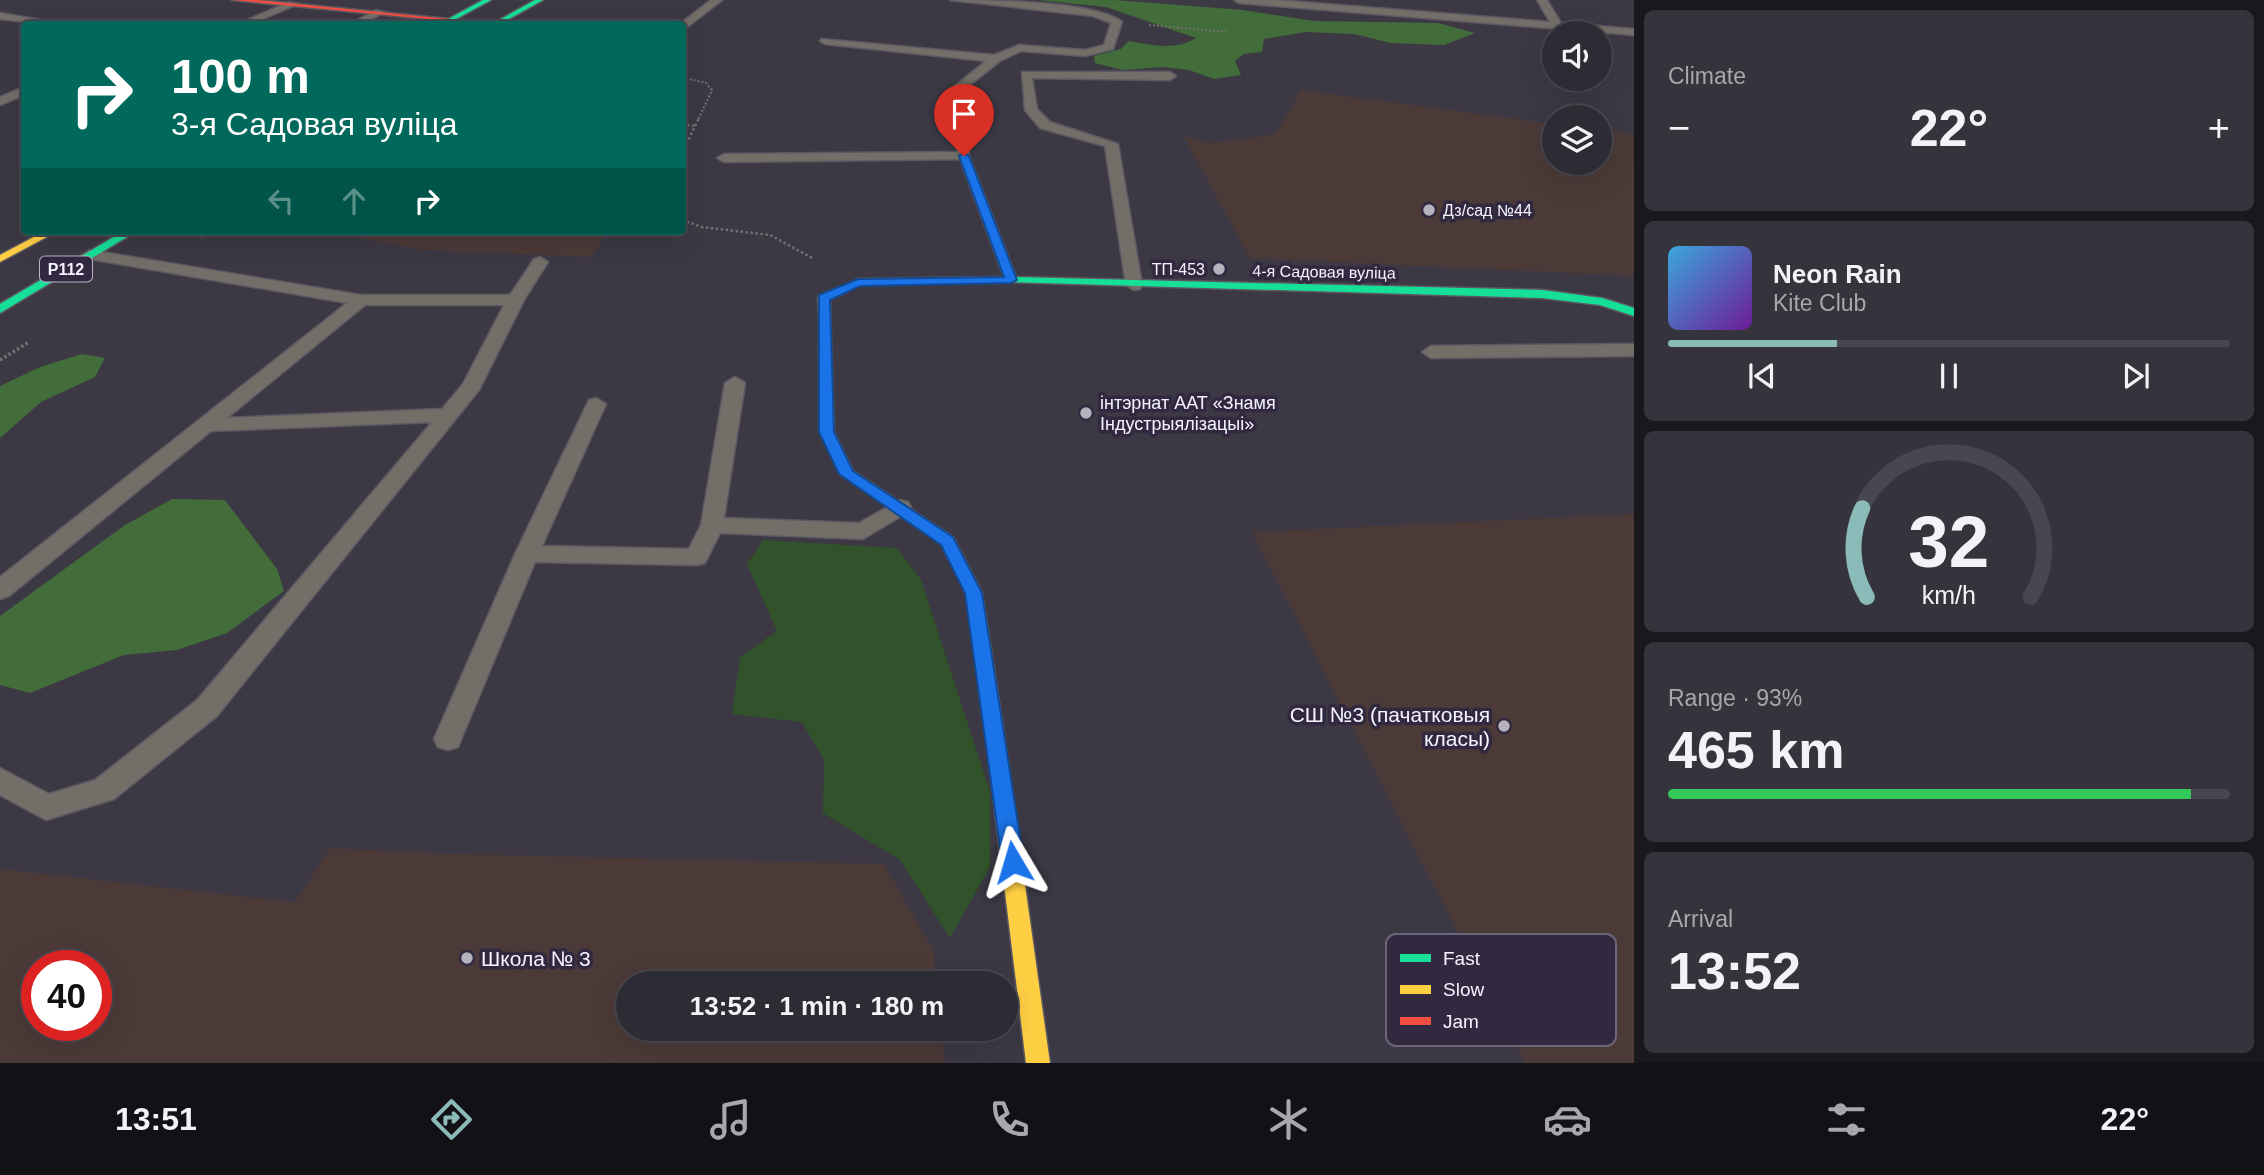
<!DOCTYPE html>
<html lang="en">
<head>
<meta charset="utf-8">
<style>
  body { margin:0; font-family:Arial,sans-serif; background:#35333c; color:#f1f3f6; height:100vh; display:flex; flex-direction:column; font-size:26px; white-space:nowrap }
  * { box-sizing:border-box; margin:0 }
  p { font-size:23px; color:#a7a7ac }
  .icon { flex:none; width:38px; height:38px; fill:none; stroke:currentColor; stroke-width:2; stroke-linecap:round; stroke-linejoin:round }
  .map { position:relative; flex:1; overflow:hidden }
  .side { display:flex; flex-direction:column; gap:10px; padding:10px; background:#19181d; width:630px }
  .side>* { flex:none }
  .guide { position:absolute; left:21px; top:21px; width:665px; height:214px; border-radius:7px; box-shadow:0 7px 28px #0002,0 0 0 2px #48474f; background:#00695c; color:#fff; overflow:hidden }
  .tools { position:absolute; left:1542px; top:21px; display:grid; gap:14px }
  .tools a { display:grid; place-items:center; width:70px; height:70px; border-radius:50%; background:#2d2b34; box-shadow:0 7px 28px #0002,0 0 0 2px #48474f; font-size:35px }
  .speed { position:absolute; left:21px; top:950px; display:flex; gap:14px; font-size:35px; font-weight:700; text-align:center }
  .speed>* { display:grid; place-content:center; width:91px; height:91px; border-radius:50%; background:#2d2b34; box-shadow:0 7px 28px #0002,0 0 0 2px #48474f; line-height:1 }
  .speed .limit { border:10px solid #d22; background:#fff; color:#111 }
  .pin { position:absolute; display:grid; place-items:center; width:60px; height:60px; color:#fff; margin:-72px -30px; border-radius:50% 50% 50% 0; rotate:-45deg; box-shadow:0 0 7px #0007 }
  .pin .icon { rotate:45deg }
  .me { position:absolute; width:77px; margin:-38px; rotate:353deg; stroke-linejoin:round; filter:drop-shadow(0 0 5px #0008) }
  .turn { display:flex; align-items:center; gap:24px; height:147px; padding:0 35px; font-size:32px }
  .turn .icon { width:91px; height:91px; stroke-width:2.5 }
  .turn b { display:block; font-size:49px; line-height:60px }
  .lanes { display:flex; align-items:center; height:66px; padding:0 35px; background:#0003; justify-content:center; gap:35px; direction:ltr }
  .lanes .off { opacity:.35 }
  .big { font-size:52px; font-weight:800; line-height:1.1 }
  .side .card { flex:1; display:flex; flex-direction:column; justify-content:center; gap:10px; min-width:0; padding:0 24px; border-radius:10px; background:#35333c }
  .side .dial { align-items:center; gap:0 }
  .dial svg { height:182px; overflow:visible; fill:none; stroke:#48474f; stroke-width:7; stroke-linecap:round; text-anchor:middle }
  .dial text { fill:#f1f3f6; stroke:none }
  .song { display:flex; align-items:center; gap:21px }
  .cover { width:84px; height:84px; border-radius:10px; background:linear-gradient(135deg,hsl(200 70% 55%),hsl(280 70% 35%)) }
  .played { height:7px; border-radius:4px; background:linear-gradient(90deg,#8bbbb9 30%,#48474f 30%) }
  .keys { display:flex; justify-content:space-around; direction:ltr }
  .heat { display:flex; justify-content:space-between; align-items:center; font-size:38px; direction:ltr }
  .charge { height:10px; border-radius:5px; background:linear-gradient(90deg,#34c759 93%,#48474f 0) }
  .trip { position:absolute; left:616px; top:971px; width:402px; height:70px; border-radius:35px; background:#2d2b34; box-shadow:0 7px 28px #0002,0 0 0 2px #48474f; font-weight:800; line-height:70px; text-align:center }
  .dock { display:flex; height:112px; justify-content:space-around; align-items:center; background:#121115; color:#a7a7ac }
  .dock .icon { width:49px; height:49px }
  .dock .current { color:#8bbbb9 }
  .dock b { font-size:32px; color:#f1f3f6 }
  main { display:flex; flex:1; min-height:0 }
  .map>svg:first-child { display:block }
</style>
</head>
<body>
<main>
<div class="map">
<svg width="1634" height="1063" viewBox="0 0 1634 1063">
  <rect width="100%" height="100%" fill="#3c3945"/>
  <path fill="#4c3a38" fill-rule="evenodd" d="M 1301,90 L 1554,124 L 1554,163 L 1600,163 L 1600,130 L 1634,134 L 1634,276 L 1250,258 L 1184,137 L 1212,143 L 1276,134 Z
    M 318,231 L 608,231 L 591,257 L 425,250 Z
    M 1634,514 L 1634,1063 L 1525,1063 L 1252,532 Z
    M 330,848 L 453,854 L 884,864 L 933,950 L 937,983 L 628,984 L 628,1029 L 942,1029 L 945,1063 L 0,1063 L 0,869 L 295,902 ZM 37,966 L 96,966 L 96,1026 L 37,1026 Z"/>
  <path fill="#31522a" d="M 763,540 L 897,548 L 921,580 L 990,792 L 990,867 L 950,938 L 900,860 L 823,813 L 824,760 L 802,722 L 732,714 L 740,657 L 777,631 L 747,564 Z"/>
  <path fill="#426c39" d="M 1038,0 L 1114,0 L 1243,10 L 1314,21 L 1438,23 L 1475,33 L 1444,45 L 1391,43 L 1354,34 L 1306,32 L 1264,39 L 1262,52 L 1244,54 L 1235,61 L 1241,75 L 1214,79 L 1189,70 L 1163,67 L 1122,70 L 1095,63 L 1094,56 L 1121,49 L 1129,41 C 1151,45 1176,51 1196,38 L 1106,7 Z
    M 82,354 L 105,358 L 95,377 L 41,402 L 0,438 L 0,386 L 40,367 Z
    M 172,499 L 225,500 L 277,569 L 284,591 L 227,633 L 177,650 L 124,655 L 30,693 L 0,685 L 0,616 L 125,525 Z"/>
  <g fill="none" stroke-linecap="round" stroke-linejoin="round">
    <g stroke="#5b5862" stroke-width="3">
      <path id="lane" d="M 711,0 L 722,0 L 682,31 L 680,24 Z
        M 950,0 C 987,0 1095,1 1122,22 L 1113,49 L 1085,56 L 1021,51 L 1000,61 L 967,87 L 969,159 L 724,162 L 717,158 L 724,154 L 957,152 L 955,86 L 986,61 L 825,44 L 820,41 L 821,39 L 994,55 L 1019,45 L 1085,50 L 1104,45 L 1111,23 L 1093,16 Z
        M 1234,0 L 1276,0 L 1550,22 L 1537,0 L 1547,0 L 1561,23 L 1634,29 L 1634,35 L 1239,3 Z
        M 289,2 L 298,4 L 251,24 L 238,24 Z
        M 376,10 L 385,12 L 362,24 L 350,24 Z
        M 0,13 L 41,20 L 36,23 L 0,19 Z
        M 1022,72 L 1170,72 L 1176,76 L 1170,80 L 1032,78 L 1037,109 L 1050,122 L 1118,144 L 1142,285 L 1140,289 L 1134,290 L 1126,285 L 1105,146 L 1040,128 L 1025,110 Z
        M 24,87 L 24,95 L 0,105 L 0,97 Z
        M 90,250 L 361,295 L 510,295 L 534,259 L 540,257 L 548,262 L 524,300 L 479,390 L 217,716 L 114,799 L 46,820 L 0,795 L 0,768 L 49,794 L 95,780 L 197,700 L 432,422 L 211,431 L 9,596 L 0,599 L 0,577 L 347,303 L 84,258 L 82,255 ZM 365,305 L 504,305 L 463,384 L 442,409 L 227,418 Z
        M 1634,344 L 1634,356 L 1431,358 L 1422,352 L 1431,346 Z
        M 735,377 L 745,383 L 724,518 L 859,523 L 900,500 L 908,502 L 911,507 L 908,512 L 863,539 L 720,533 L 705,563 L 697,565 L 535,562 L 458,747 L 448,750 L 438,747 L 434,739 L 515,554 L 589,400 L 596,398 L 606,404 L 542,546 L 689,549 L 701,525 L 725,383 Z"/>
    </g>
    <g stroke="#5b5862" stroke-width="3">
      <path id="fast" d="M 483,0 L 491,0 L 447,24 L 439,24 Z
        M 535,0 L 543,0 L 500,24 L 492,24 Z
        M 124,231 L 137,231 L 0,313 L 0,304 Z
        M 1011,277 L 1542,290 L 1602,298 L 1634,308 L 1634,316 L 1600,305 L 1542,298 L 1007,282 L 1005,280 Z
        M 825,340 L 831,344 L 834,432 L 853,471 L 953,537 L 982,593 L 1002,721 L 1000,726 L 993,729 L 986,726 L 984,721 L 966,593 L 941,544 L 840,474 L 820,432 L 819,344 Z"/>
    </g>
    <g stroke="#5b5862" stroke-width="3">
      <path id="slow" d="M 45,231 L 58,231 L 0,262 L 0,255 Z
        M 993,713 L 1000,716 L 1002,721 L 1050,1063 L 1026,1063 L 984,721 L 986,716 Z"/>
    </g>
    <g stroke="#5b5862" stroke-width="3">
      <path id="jam" d="M 232,0 L 257,0 L 501,24 L 479,24 Z
        M 964,153 L 969,156 L 1017,280 L 1015,282 L 860,285 L 830,300 L 831,344 L 825,348 L 821,347 L 818,298 L 858,279 L 1004,277 L 959,156 Z"/>
    </g>
    <path stroke="#737070" stroke-width="2" stroke-dasharray="2 2" stroke-linecap="butt" d="M 1149,25 L 1227,32
      M 682,77 L 706,83 L 712,90 L 698,120"/>
    <path stroke="#737070" stroke-width="2.5" stroke-dasharray="2.5 2.5" stroke-linecap="butt" d="M 682,124 L 695,126
      M 682,153 L 699,118
      M 682,220 L 702,227 L 770,235 L 814,259
      M 201,237 L 210,231"/>
    <path stroke="#737070" stroke-width="3.5" stroke-dasharray="2.5 2.5" stroke-linecap="butt" d="M 0,360 L 29,342"/>
    <use href="#lane" fill="#736f68" fill-rule="evenodd"/>
    <use href="#fast" fill="#16e098" fill-rule="evenodd"/>
    <use href="#slow" fill="#ffcf43" fill-rule="evenodd"/>
    <use href="#jam" fill="#f24e42" fill-rule="evenodd"/>
  </g>
  <path fill="#1a73e8" stroke="#114b97" stroke-width="2" d="M 964,153 L 969,156 L 1017,280 L 1011,283 L 860,286 L 830,300 L 834,432 L 853,471 L 953,537 L 982,593 L 1024,862 L 1021,868 L 1013,871 L 1005,868 L 1002,862 L 965,593 L 941,545 L 839,474 L 819,432 L 819,295 L 858,279 L 1004,277 L 959,156 Z"/>
  <g fill="#b5b2be" stroke="#302940" stroke-width="2.5">
    <circle cx="1429" cy="210" r="7"/>
    <circle cx="1219" cy="269" r="7"/>
    <circle cx="1086" cy="413" r="7"/>
    <circle cx="1504" cy="726" r="7"/>
    <circle cx="467" cy="958" r="7"/>
  </g>
  <g text-anchor="middle" dominant-baseline="central" stroke-width="7" stroke-linejoin="round" paint-order="stroke">
    <g font-size="16" fill="#f6f3ff" stroke="#302940" text-anchor="start">
      <text x="1443" y="210">Дз/сад №44</text>
      <text x="1205" y="269" text-anchor="end">ТП-453</text>
    </g>
    <rect fill="#302940" stroke="#bbb6c6" stroke-width="2" x="40" y="256.5" width="52" height="25" rx="5"/>
    <g font-size="16" font-weight="bold" fill="#f6f3ff">
      <text x="66" y="269">Р112</text>
    </g>
    <g font-size="16" fill="#f6f3ff" stroke="#302940">
      <text transform="translate(1324 272) rotate(1)">4-я Садовая вуліца</text>
    </g>
    <g font-size="18" fill="#f6f3ff" stroke="#302940" text-anchor="start">
      <text x="1100" y="403">інтэрнат ААТ «Знамя<tspan x="1100" dy="21">Індустрыялізацыі»</tspan></text>
    </g>
    <g font-size="21" fill="#f6f3ff" stroke="#302940" text-anchor="end">
      <text x="1490" y="714">СШ №3 (пачатковыя<tspan x="1490" dy="24">класы)</tspan></text>
      <text x="481" y="958" text-anchor="start">Школа № 3</text>
    </g>
  </g>
  <rect x="1386" y="934" width="230" height="112" rx="10" fill="#302940" stroke="#6b6679" stroke-width="2"/>
  <rect x="1400" y="954" width="31" height="8" fill="#16e098"/>
  <rect x="1400" y="985" width="31" height="9" fill="#ffcf43"/>
  <rect x="1400" y="1017" width="31" height="8" fill="#f24e42"/>
  <g font-size="19" fill="#f6f3ff">
    <text x="1443" y="965">Fast</text>
    <text x="1443" y="996">Slow</text>
    <text x="1443" y="1028">Jam</text>
  </g>
</svg>
<div class="tools">
<a><svg class="icon" aria-label="sound" viewBox="0 0 24 24"><path d="M4 9h4l5-4v14l-5-4H4zM17 9q2 3 0 6"/></svg></a>
<a><svg class="icon" aria-label="layers" viewBox="0 0 24 24"><path d="M12 4l9 5-9 5-9-5zM3 14l9 5 9-5"/></svg></a>
</div>
<div class="speed"><div class="limit">40</div></div>
<div class="pin" style="left:964px;top:156px;background:#d93025"><svg class="icon" aria-label="arrive" viewBox="0 0 24 24"><path d="M6 21V4h12l-3 4 3 4H6"/></svg></div>
<svg class="me" style="left:1013px;top:862px" viewBox="-20 -20 40 40"><path d="M0-17L14 15 0 8-14 15z" fill="#1a73e8" stroke="#fff" stroke-width="4"/></svg>
<div class="trip">13:52 · 1 min · 180 m</div>
<div class="guide">
<div class="turn"><svg class="icon" aria-label="right" viewBox="0 0 24 24"><path d="M7 20v-9h11M14 6l5 5-5 5"/></svg><div><b>100 m</b>3-я Садовая вуліца</div></div>
<div class="lanes"><svg class="icon off" aria-label="left" viewBox="0 0 24 24"><path d="M17 20v-9H6M10 6l-5 5 5 5"/></svg><svg class="icon off" aria-label="ahead" viewBox="0 0 24 24"><path d="M12 20V5M6 11l6-6 6 6"/></svg><svg class="icon" aria-label="right" viewBox="0 0 24 24"><path d="M7 20v-9h11M14 6l5 5-5 5"/></svg></div>
</div>
</div>
<section class="side">
<div class="card"><p>Climate</p>
<div class="heat"><a>−</a><b class="big">22°</b><a>+</a></div>
</div>
<div class="card">
<div class="song"><i class="cover"></i><div><b>Neon Rain</b><p>Kite Club</p></div></div>
<div class="played"></div>
<div class="keys"><svg class="icon" aria-label="previous" viewBox="0 0 24 24"><path d="M18 5L8 12l10 7zM5 5v14"/></svg><svg class="icon" aria-label="pause" viewBox="0 0 24 24"><path d="M8 5v14M16 5v14"/></svg><svg class="icon" aria-label="next" viewBox="0 0 24 24"><path d="M6 5l10 7-10 7zM19 5v14"/></svg></div>
</div>
<div class="card dial"><svg viewBox="0 0 100 80">
<path d="M14 69A42 42 0 1 1 86 69"/>
<path d="M14 69A42 42 0 0 1 12 30" stroke="#8bbbb9"/>
<text x="50" y="56" font-size="32" font-weight="700">32</text>
<text x="50" y="72" font-size="11">km/h</text>
</svg></div>
<div class="card"><p>Range · 93%</p><b class="big">465 km</b><div class="charge"></div></div>
<div class="card"><p>Arrival</p><b class="big">13:52</b></div>
</section>
</main>
<nav class="dock">
<b>13:51</b>
<svg class="icon current" aria-label="directions" viewBox="0 0 24 24"><path d="M12 3l9 9-9 9-9-9zM9 14v-3h6M13 9l2 2-2 2"/></svg>
<svg class="icon" aria-label="music" viewBox="0 0 24 24"><path d="M9 18V5l10-2v13"/><circle cx="6" cy="18" r="3"/><circle cx="16" cy="16" r="3"/></svg>
<svg class="icon" aria-label="phone" viewBox="0 0 24 24"><path d="M5 4h4l2 5-3 2q2 4 5 5l2-3 5 2v4C11 20 4 13 5 4z"/></svg>
<svg class="icon" aria-label="climate" viewBox="0 0 24 24"><path d="M12 3v18M4 7l16 10M4 17L20 7"/></svg>
<svg class="icon" aria-label="car" viewBox="0 0 24 24"><path d="M5 17H2v-5l4-1 3-4h7l3 4 3 1v5h-3M9 17h6M6 11h13"/><circle cx="7" cy="17" r="2"/><circle cx="17" cy="17" r="2"/></svg>
<svg class="icon" aria-label="filters" viewBox="0 0 24 24"><path d="M4 7h16M4 17h16"/><circle cx="9" cy="7" r="2"/><circle cx="15" cy="17" r="2"/></svg>
<b>22°</b>
</nav>
</body>
</html>
